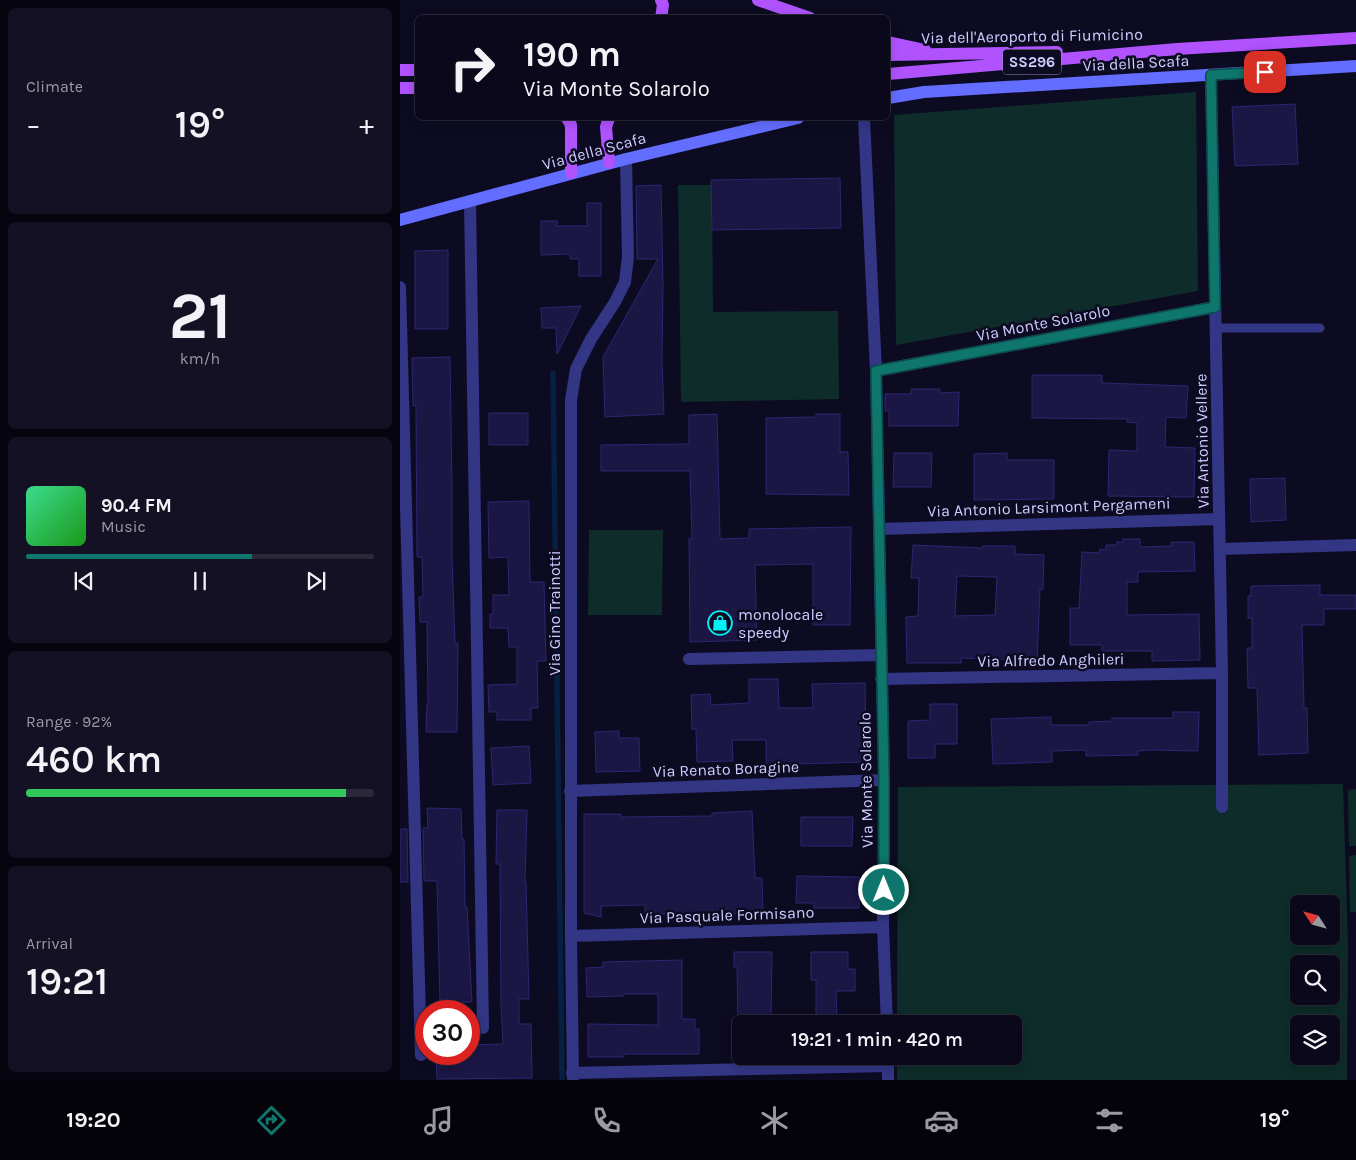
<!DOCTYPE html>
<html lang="en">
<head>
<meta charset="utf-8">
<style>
  body { margin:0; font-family:Karla,sans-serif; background:#131123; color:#f1f3f6; height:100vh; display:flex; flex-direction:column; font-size:19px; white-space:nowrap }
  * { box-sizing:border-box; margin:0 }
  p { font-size:16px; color:#999aa2 }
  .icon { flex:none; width:28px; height:28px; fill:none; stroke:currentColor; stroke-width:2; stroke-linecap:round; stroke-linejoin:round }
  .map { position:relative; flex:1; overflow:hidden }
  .panel { display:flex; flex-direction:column; gap:8px; padding:8px; background:#06040e; width:400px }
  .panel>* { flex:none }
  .top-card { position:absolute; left:15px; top:15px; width:475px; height:105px; border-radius:8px; box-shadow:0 2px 12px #0003,0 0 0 1px #2a2939; background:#0a081a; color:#f1f3f6; overflow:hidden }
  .needle { width:32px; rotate:306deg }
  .tools { position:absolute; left:890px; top:895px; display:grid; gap:10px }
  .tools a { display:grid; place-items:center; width:50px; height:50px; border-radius:8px; background:#0a081a; box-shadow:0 2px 12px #0003,0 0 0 1px #2a2939; font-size:25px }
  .speed { position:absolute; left:15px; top:1000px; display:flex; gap:10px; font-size:25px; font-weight:700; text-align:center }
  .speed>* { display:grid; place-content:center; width:65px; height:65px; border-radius:50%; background:#0a081a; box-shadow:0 2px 12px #0003,0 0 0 1px #2a2939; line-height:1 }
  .speed .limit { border:8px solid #d22; background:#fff; color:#111 }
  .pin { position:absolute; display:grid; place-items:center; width:42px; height:42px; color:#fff; margin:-21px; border-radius:10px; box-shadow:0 2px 8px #0006 }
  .me { position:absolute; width:55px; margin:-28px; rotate:0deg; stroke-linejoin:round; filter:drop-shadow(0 0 4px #0008) }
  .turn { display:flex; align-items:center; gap:18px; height:105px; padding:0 25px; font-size:22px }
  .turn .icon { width:65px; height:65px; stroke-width:2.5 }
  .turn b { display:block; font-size:35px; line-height:42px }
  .big { font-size:38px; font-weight:600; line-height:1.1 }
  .panel .card { flex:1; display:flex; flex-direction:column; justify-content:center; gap:8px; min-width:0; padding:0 18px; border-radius:8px; background:#131123 }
  .panel .dial { align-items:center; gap:0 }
  .dial b { font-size:65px; line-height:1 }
  .song { display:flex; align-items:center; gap:15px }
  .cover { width:60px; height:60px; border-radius:8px; background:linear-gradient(135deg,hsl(150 70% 55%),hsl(120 70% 35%)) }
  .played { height:5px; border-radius:2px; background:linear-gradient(90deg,#0f766e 65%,#2a2939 65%) }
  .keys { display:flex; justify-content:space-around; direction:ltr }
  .heat { display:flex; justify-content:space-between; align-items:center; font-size:28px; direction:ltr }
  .charge { height:8px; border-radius:4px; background:linear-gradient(90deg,#34c759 92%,#2a2939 0) }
  .trip { position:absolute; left:332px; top:1015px; width:290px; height:50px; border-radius:8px; background:#0a081a; box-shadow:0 2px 12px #0003,0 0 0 1px #2a2939; font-weight:600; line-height:50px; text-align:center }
  .tab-bar { display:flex; height:80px; justify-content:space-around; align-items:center; background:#04030a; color:#999aa2 }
  .tab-bar .icon { width:35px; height:35px }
  .tab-bar .active { color:#0f766e }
  .tab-bar b { font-size:22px; color:#f1f3f6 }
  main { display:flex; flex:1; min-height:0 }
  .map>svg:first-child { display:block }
</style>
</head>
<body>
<main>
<section class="panel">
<div class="card"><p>Climate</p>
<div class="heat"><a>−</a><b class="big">19°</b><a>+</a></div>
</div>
<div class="card dial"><b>21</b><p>km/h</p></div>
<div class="card">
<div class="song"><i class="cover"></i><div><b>90.4 FM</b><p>Music</p></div></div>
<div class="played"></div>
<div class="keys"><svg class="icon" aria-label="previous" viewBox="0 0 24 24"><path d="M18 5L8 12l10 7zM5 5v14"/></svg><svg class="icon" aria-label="pause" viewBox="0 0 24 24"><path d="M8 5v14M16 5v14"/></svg><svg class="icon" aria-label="next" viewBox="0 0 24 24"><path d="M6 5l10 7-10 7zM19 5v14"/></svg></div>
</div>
<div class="card"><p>Range · 92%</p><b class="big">460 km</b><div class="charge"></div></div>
<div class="card"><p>Arrival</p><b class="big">19:21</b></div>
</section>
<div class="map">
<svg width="956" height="1080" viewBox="0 0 956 1080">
  <rect width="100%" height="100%" fill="#0d0b22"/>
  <path fill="#0e2c29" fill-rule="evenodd" d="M 796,92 L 798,291 L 496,345 L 494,115 Z
    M 278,185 L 312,185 L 313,312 L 438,311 L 439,399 L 281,402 Z
    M 189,530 L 263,530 L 262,615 L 188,615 Z
    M 943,784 L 948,945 L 947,1080 L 497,1080 L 497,1056 L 614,1056 L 614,1024 L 497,1024 L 498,787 ZM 899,904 L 931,904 L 931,936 L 899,936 ZM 899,964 L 931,964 L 931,996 L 899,996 ZM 899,1024 L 931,1024 L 931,1056 L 899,1056 Z
    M 956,789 L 956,846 L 949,846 L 948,790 Z
    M 956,855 L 956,912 L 950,912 L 949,856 Z"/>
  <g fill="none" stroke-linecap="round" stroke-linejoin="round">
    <path stroke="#052041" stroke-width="5.5" d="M 153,373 L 162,1080"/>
  </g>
  <path fill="#1b1644" stroke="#2e2672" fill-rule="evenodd" d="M 895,104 L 898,164 L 835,166 L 832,107 Z
    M 440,178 L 441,228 L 312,230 L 311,180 Z
    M 261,185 L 263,283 L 262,363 L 264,414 L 205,417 L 203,357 L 258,259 L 237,259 L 236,186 Z
    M 187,203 L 201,203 L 201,276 L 179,276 L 179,259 L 170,259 L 170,254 L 141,255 L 141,221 L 157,221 L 157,226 L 187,226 Z
    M 48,250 L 48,329 L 15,329 L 15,251 Z
    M 181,306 L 157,354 L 156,328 L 142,328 L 141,308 Z
    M 50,357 L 52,489 L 52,556 L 55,643 L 58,643 L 57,732 L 26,732 L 27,704 L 28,704 L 27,622 L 20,622 L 19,597 L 23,597 L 22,557 L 17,557 L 16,406 L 13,406 L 12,358 Z
    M 632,375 L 702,375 L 702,383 L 788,386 L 786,418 L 766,417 L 765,447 L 795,448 L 794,497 L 708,496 L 709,450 L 737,451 L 737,423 L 727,422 L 728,419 L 632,418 Z
    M 511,389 L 540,389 L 540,393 L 559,392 L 558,426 L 489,426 L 489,411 L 485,411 L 485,394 L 511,394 Z
    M 89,413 L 128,413 L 128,445 L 89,445 Z
    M 317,414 L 320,539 L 349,538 L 349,529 L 451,527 L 450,625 L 413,625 L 413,564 L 355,565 L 357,640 L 290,642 L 289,539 L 292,539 L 290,471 L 201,471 L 201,445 L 289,444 L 289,415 Z
    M 416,414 L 440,414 L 440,452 L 448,452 L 449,495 L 366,494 L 366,418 L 416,417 Z
    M 494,453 L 532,453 L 531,487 L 493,487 Z
    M 607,453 L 607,460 L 654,460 L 654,499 L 574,500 L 574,454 Z
    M 885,478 L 886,520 L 851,522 L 850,479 Z
    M 129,501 L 130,582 L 144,582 L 146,661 L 137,661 L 138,708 L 131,708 L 131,720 L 97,720 L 97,712 L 89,712 L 88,685 L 117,684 L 117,647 L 109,647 L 108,628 L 90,628 L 90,614 L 93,614 L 93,595 L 109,595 L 108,557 L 89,558 L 88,502 Z
    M 723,539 L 740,539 L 740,547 L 771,546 L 771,542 L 794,542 L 795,571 L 738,572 L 738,582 L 727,582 L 727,615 L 799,614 L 800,660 L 752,661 L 752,651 L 702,651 L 702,645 L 670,645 L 670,608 L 679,608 L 682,552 L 699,553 L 700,549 L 706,550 L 706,545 L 716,545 L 717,542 L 723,542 Z
    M 513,545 L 583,548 L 583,546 L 615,546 L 615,554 L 644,555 L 643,589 L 640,589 L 637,661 L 561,658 L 561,663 L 507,663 L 506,617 L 518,616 L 519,578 L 511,578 ZM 557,576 L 597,577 L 595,615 L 555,616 Z
    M 920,585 L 920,595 L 956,595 L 956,609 L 924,609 L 924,625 L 902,625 L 904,708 L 907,708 L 908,753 L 859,755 L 857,688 L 848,688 L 847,648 L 852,648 L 852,618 L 848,618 L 848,596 L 851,596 L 851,586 Z
    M 349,679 L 378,679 L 379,708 L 413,708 L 412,684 L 465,683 L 466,762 L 395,764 L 395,770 L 366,771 L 366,740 L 332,740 L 333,761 L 297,762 L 296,729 L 292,729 L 291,695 L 310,694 L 311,705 L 349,703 Z
    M 530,704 L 557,704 L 557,744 L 535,744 L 535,758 L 508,758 L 508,721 L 530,720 Z
    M 773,712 L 799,712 L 798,751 L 750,750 L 738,751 L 738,755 L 686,756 L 686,750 L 652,751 L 652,762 L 593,764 L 591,719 L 651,717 L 651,725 L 689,725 L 689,722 L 712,721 L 712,718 L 773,718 Z
    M 219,731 L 219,738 L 239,738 L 240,771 L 196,772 L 195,732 Z
    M 129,746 L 131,783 L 93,785 L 91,748 Z
    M 27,808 L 61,809 L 62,839 L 64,839 L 65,907 L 67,907 L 72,1002 L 40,1003 L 37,881 L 24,881 L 23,828 L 28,828 Z
    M 97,810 L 127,810 L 125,882 L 126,882 L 129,999 L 119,999 L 119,1024 L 131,1024 L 132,1078 L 37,1079 L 36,1054 L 69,1054 L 69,1045 L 103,1044 L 101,1006 L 100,864 L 96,864 Z
    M 352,811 L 355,878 L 362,878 L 363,914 L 245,914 L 245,905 L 201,906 L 201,917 L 184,913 L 184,814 L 221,814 L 221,817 L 312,816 L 312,813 Z
    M 401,817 L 453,817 L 452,846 L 401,846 Z
    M 0,829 L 7,829 L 8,882 L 0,882 Z
    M 397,876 L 459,877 L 459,908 L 414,908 L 414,903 L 396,903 Z
    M 334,952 L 372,952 L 371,1024 L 338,1024 L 337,967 L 334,967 Z
    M 411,952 L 448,952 L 448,969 L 455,969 L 455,991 L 436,991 L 437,1024 L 416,1024 L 416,980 L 411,980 Z
    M 282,960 L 282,1019 L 295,1019 L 295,1029 L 299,1029 L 299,1054 L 224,1054 L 224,1057 L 188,1057 L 188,1024 L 258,1025 L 258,994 L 224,994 L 224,996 L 187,997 L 186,968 L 203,967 L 203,962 Z"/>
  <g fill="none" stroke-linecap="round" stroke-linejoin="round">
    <path stroke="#323685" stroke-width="9" d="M 816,328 L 920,328"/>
    <path stroke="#323685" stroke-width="12" d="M 811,75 L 822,673 L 822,807
      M 464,118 L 476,371 L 484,780 L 483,927 L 487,1024
      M 70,201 L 83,1028
      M 0,287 L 21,1055
      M 476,371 L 815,307
      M 479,529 L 819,519
      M 820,549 L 956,545
      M 289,659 L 481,655
      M 481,679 L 822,673
      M 170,791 L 484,780
      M 171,936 L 483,927
      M 488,1056 L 488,1080
      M 172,1073 L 488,1066
      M 173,1080 L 171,936 L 171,400 L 176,369 L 191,339 L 215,302 L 225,282 L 228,257 L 226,159"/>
    <path stroke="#636dff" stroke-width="12" d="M 488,98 L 524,92 L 956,66
      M 0,220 L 226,159 L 398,118"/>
    <path stroke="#b053ff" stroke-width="12" d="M 358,0 L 410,18
      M 261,18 L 263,5 L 261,0
      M 488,42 L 525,50
      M 488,55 L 657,52
      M 0,70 L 18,70
      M 488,74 L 777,49 L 956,38
      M 0,88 L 18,88
      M 167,118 L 171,125 L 171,173
      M 209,118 L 206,127 L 209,163"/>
  </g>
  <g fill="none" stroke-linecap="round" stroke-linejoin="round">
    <g stroke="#0a4d48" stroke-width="12">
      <path id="route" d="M 484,890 L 484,780 L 476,371 L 815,307 L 811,75 L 865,72"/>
    </g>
    <use href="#route" stroke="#0f766e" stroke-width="9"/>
  </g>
  <defs>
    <g id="shop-ring" transform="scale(1.25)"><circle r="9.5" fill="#0d0b22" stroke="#00f4f7" stroke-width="1.5"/><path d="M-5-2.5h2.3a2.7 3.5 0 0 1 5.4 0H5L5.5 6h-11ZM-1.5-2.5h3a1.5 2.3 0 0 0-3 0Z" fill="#00f4f7"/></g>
  </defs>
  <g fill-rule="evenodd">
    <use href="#shop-ring" x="320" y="623"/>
  </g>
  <g text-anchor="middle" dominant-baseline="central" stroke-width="5" stroke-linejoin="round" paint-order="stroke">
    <rect fill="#0d0b22" stroke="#9492bd" stroke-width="1" x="603" y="49.5" width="58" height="25" rx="4"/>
    <g font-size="15" font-weight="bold" fill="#ceccff">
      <text x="632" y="62">SS296</text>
    </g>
    <g font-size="16" fill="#ceccff" stroke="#0d0b22">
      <text transform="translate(632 36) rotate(-1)">Via dell'Aeroporto di Fiumicino</text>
      <text transform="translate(736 63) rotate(-3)">Via della Scafa</text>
      <text transform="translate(194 151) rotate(-15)">Via della Scafa</text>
      <text transform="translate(643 323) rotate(-11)">Via Monte Solarolo</text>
      <text transform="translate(802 441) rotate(-91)">Via Antonio Vellere</text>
      <text transform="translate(649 507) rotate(-2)">Via Antonio Larsimont Pergameni</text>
      <text transform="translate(154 613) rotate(-90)">Via Gino Trainotti</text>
      <text transform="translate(651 660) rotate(-1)">Via Alfredo Anghileri</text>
      <text transform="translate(326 769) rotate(-2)">Via Renato Boragine</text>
      <text transform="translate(466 780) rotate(-91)">Via Monte Solarolo</text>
      <text transform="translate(327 915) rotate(-2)">Via Pasquale Formisano</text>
    </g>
    <g font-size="16" fill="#ceccff" stroke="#0d0b22" text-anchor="start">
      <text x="338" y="614">monolocale<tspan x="338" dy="18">speedy</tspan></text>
    </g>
  </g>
</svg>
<div class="tools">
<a><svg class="needle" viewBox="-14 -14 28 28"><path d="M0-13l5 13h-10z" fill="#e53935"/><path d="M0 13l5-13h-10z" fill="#999aa2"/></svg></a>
<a><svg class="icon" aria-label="search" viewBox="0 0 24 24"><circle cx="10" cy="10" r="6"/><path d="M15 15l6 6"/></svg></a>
<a><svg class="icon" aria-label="layers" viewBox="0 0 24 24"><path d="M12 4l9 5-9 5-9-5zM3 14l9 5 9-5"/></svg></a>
</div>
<div class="speed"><div class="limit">30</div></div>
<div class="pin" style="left:865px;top:72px;background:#d93025"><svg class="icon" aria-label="arrive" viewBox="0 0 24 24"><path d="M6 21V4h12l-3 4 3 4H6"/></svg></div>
<svg class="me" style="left:484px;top:890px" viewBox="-20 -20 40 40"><circle r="17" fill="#0f766e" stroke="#fff" stroke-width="3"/><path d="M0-11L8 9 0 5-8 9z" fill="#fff"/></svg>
<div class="trip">19:21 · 1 min · 420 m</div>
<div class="top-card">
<div class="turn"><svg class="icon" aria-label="right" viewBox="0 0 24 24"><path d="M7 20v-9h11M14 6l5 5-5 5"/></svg><div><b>190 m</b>Via Monte Solarolo</div></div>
</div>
</div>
</main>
<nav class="tab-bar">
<b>19:20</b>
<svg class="icon active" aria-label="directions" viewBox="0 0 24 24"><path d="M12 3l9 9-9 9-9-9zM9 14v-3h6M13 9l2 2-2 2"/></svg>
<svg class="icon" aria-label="music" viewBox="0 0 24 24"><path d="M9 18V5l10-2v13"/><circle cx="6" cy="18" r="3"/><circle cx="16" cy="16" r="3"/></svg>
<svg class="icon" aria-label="phone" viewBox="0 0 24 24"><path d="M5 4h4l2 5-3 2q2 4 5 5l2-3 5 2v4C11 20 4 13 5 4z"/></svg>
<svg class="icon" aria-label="climate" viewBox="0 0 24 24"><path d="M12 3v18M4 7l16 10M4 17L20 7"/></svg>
<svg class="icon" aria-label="car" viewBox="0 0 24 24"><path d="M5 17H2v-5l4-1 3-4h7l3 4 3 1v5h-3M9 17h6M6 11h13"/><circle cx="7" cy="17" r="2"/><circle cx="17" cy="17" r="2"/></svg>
<svg class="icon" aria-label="filters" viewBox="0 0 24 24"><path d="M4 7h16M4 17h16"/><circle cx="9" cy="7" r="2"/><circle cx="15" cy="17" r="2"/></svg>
<b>19°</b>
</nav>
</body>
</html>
